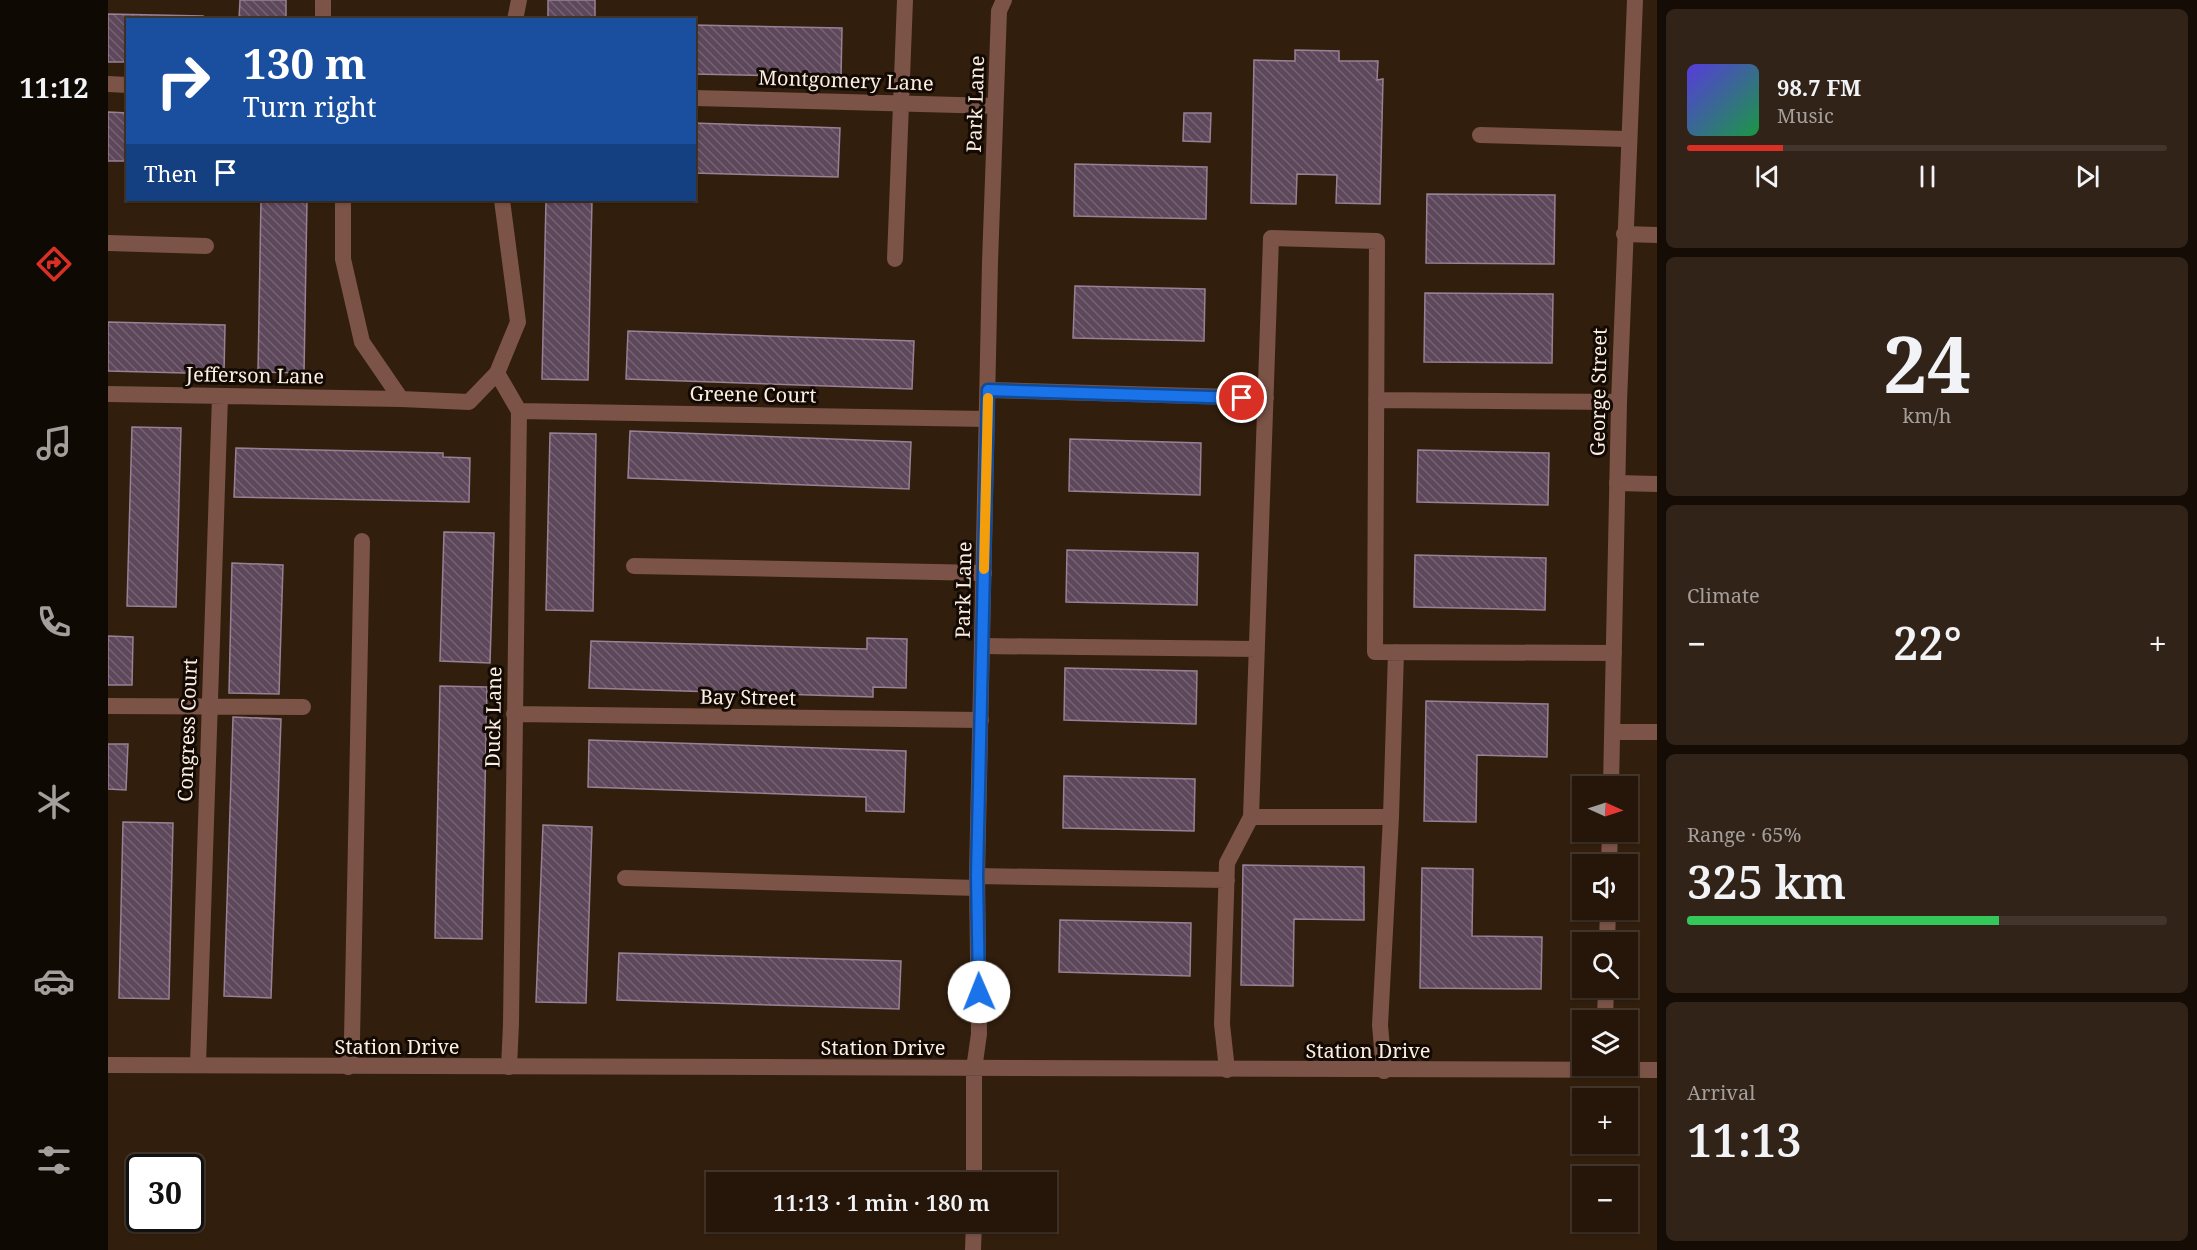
<!DOCTYPE html>
<html lang="en">
<head>
<meta charset="utf-8">
<style>
  body { margin:0; font-family:"Noto Serif",serif; background:#322318; color:#f1f3f6; height:100vh; display:flex; flex-direction:column; font-size:22px; white-space:nowrap }
  * { box-sizing:border-box; margin:0 }
  p { font-size:20px; color:#a49f9c }
  .icon { flex:none; width:33px; height:33px; fill:none; stroke:currentColor; stroke-width:2; stroke-linecap:round; stroke-linejoin:round }
  .map { position:relative; flex:1; overflow:hidden }
  .drawer { display:flex; flex-direction:column; gap:9px; padding:9px; background:#150c06; width:540px }
  .drawer>* { flex:none }
  .banner { position:absolute; left:18px; top:18px; width:570px; height:183px; border-radius:0px; box-shadow:0 2px 4px #0004,0 0 0 2px #42352b; background:#1a4fa0; color:#fff; overflow:hidden }
  .needle { width:39px; rotate:93deg }
  .buttons { position:absolute; left:1464px; top:776px; display:grid; gap:12px }
  .buttons a { display:grid; place-items:center; width:66px; height:66px; border-radius:0px; background:#26160a; box-shadow:0 2px 4px #0004,0 0 0 2px #42352b; font-size:30px }
  .speed { position:absolute; left:18px; top:1154px; display:flex; gap:12px; font-size:30px; font-weight:700; text-align:center }
  .speed>* { display:grid; place-content:center; width:78px; height:78px; border-radius:50%; background:#26160a; box-shadow:0 2px 4px #0004,0 0 0 2px #42352b; line-height:1 }
  .speed .limit { border:3px solid #111; border-radius:9px; background:#fff; color:#111 }
  .pin { position:absolute; display:grid; place-items:center; width:51px; height:51px; color:#fff; margin:-26px; border:3px solid #fff; border-radius:50%; box-shadow:0 2px 6px #0007 }
  .me { position:absolute; width:66px; margin:-33px; rotate:359deg; stroke-linejoin:round; filter:drop-shadow(0 0 4px #0008) }
  .turn { display:flex; align-items:center; gap:21px; height:126px; padding:0 18px; font-size:27px }
  .turn .icon { width:78px; height:78px; stroke-width:2.5 }
  .turn b { display:block; font-size:42px; line-height:51px }
  .then { display:flex; align-items:center; height:57px; padding:0 18px; background:#0003; gap:12px; font-size:22px }
  .big { font-size:45px; font-weight:600; line-height:1.1 }
  .drawer .card { flex:1; display:flex; flex-direction:column; justify-content:center; gap:9px; min-width:0; padding:0 21px; border-radius:9px; background:#322318 }
  .drawer .dial { align-items:center; gap:0 }
  .dial b { font-size:78px; line-height:1 }
  .song { display:flex; align-items:center; gap:18px }
  .cover { width:72px; height:72px; border-radius:9px; background:linear-gradient(135deg,hsl(250 70% 55%),hsl(140 70% 35%)) }
  .played { height:6px; border-radius:3px; background:linear-gradient(90deg,#d93025 20%,#42352b 20%) }
  .keys { display:flex; justify-content:space-around; direction:ltr }
  .heat { display:flex; justify-content:space-between; align-items:center; font-size:33px; direction:ltr }
  .charge { height:9px; border-radius:4px; background:linear-gradient(90deg,#34c759 65%,#42352b 0) }
  .trip { position:absolute; left:598px; top:1172px; width:351px; height:60px; border-radius:0px; background:#26160a; box-shadow:0 2px 4px #0004,0 0 0 2px #42352b; font-weight:600; line-height:60px; text-align:center }
  main { display:flex; flex:1; min-height:0 }
  .dock { display:flex; flex-direction:column; width:108px; justify-content:space-around; align-items:center; background:#0f0904; color:#a49f9c }
  .dock .icon { width:42px; height:42px }
  .dock .selected { color:#d93025 }
  .dock b { font-size:27px; color:#f1f3f6 }
  .map>svg:first-child { display:block }
</style>
</head>
<body>
<main>
<nav class="dock">
<b>11:12</b>
<svg class="icon selected" aria-label="directions" viewBox="0 0 24 24"><path d="M12 3l9 9-9 9-9-9zM9 14v-3h6M13 9l2 2-2 2"/></svg>
<svg class="icon" aria-label="music" viewBox="0 0 24 24"><path d="M9 18V5l10-2v13"/><circle cx="6" cy="18" r="3"/><circle cx="16" cy="16" r="3"/></svg>
<svg class="icon" aria-label="phone" viewBox="0 0 24 24"><path d="M5 4h4l2 5-3 2q2 4 5 5l2-3 5 2v4C11 20 4 13 5 4z"/></svg>
<svg class="icon" aria-label="climate" viewBox="0 0 24 24"><path d="M12 3v18M4 7l16 10M4 17L20 7"/></svg>
<svg class="icon" aria-label="car" viewBox="0 0 24 24"><path d="M5 17H2v-5l4-1 3-4h7l3 4 3 1v5h-3M9 17h6M6 11h13"/><circle cx="7" cy="17" r="2"/><circle cx="17" cy="17" r="2"/></svg>
<svg class="icon" aria-label="filters" viewBox="0 0 24 24"><path d="M4 7h16M4 17h16"/><circle cx="9" cy="7" r="2"/><circle cx="15" cy="17" r="2"/></svg>
</nav>
<div class="map">
<svg width="1549" height="1250" viewBox="0 0 1549 1250">
  <defs>
    <pattern id="building-back-hatch" width="6" height="6" patternUnits="userSpaceOnUse" patternTransform="scale(1.5)"><rect width="6" height="6" fill="#5d475b"/><path d="M-1 5l2 2M0 0l6 6M5-1l2 2" fill="none" stroke="#756272"/></pattern>
  </defs>
  <rect width="100%" height="100%" fill="#321e0d"/>
  <path fill="url(#building-back-hatch)" stroke="#988095" stroke-width="1.5" d="M 132,0 L 178,0 L 178,20 L 131,20 Z
    M 440,0 L 487,0 L 487,20 L 440,20 Z
    M 0,14 L 95,16 L 94,20 L 20,20 L 20,62 L 0,62 Z
    M 586,25 L 734,28 L 733,77 L 586,74 Z
    M 1187,50 L 1231,51 L 1231,61 L 1270,61 L 1269,80 L 1275,79 L 1272,204 L 1228,203 L 1229,175 L 1189,174 L 1188,204 L 1143,203 L 1146,60 L 1187,61 Z
    M 0,112 L 20,113 L 20,161 L 0,161 Z
    M 1076,113 L 1103,113 L 1102,142 L 1075,141 Z
    M 586,123 L 732,128 L 730,177 L 586,173 Z
    M 967,164 L 1099,167 L 1098,219 L 966,216 Z
    M 1319,194 L 1447,195 L 1446,264 L 1318,263 Z
    M 153,200 L 199,200 L 196,373 L 150,372 Z
    M 438,200 L 484,200 L 480,380 L 434,379 Z
    M 967,286 L 1097,289 L 1096,341 L 965,338 Z
    M 1317,293 L 1445,294 L 1444,363 L 1316,362 Z
    M 0,322 L 117,325 L 116,374 L 0,371 Z
    M 520,331 L 806,341 L 804,389 L 518,379 Z
    M 24,427 L 73,428 L 68,607 L 19,606 Z
    M 522,431 L 803,442 L 801,489 L 520,478 Z
    M 442,433 L 488,434 L 485,611 L 438,610 Z
    M 962,439 L 1093,443 L 1092,495 L 961,491 Z
    M 128,448 L 335,453 L 335,457 L 362,458 L 361,502 L 126,497 Z
    M 1310,450 L 1441,453 L 1440,505 L 1309,502 Z
    M 336,532 L 386,533 L 382,663 L 332,661 Z
    M 959,550 L 1090,553 L 1089,605 L 958,602 Z
    M 1307,555 L 1438,558 L 1437,610 L 1306,607 Z
    M 124,563 L 175,565 L 171,694 L 121,693 Z
    M 0,636 L 25,637 L 24,685 L 0,685 Z
    M 759,638 L 799,639 L 798,688 L 765,687 L 765,697 L 481,688 L 483,641 L 759,649 Z
    M 957,668 L 1089,671 L 1088,724 L 956,720 Z
    M 332,686 L 379,687 L 374,939 L 327,938 Z
    M 1318,701 L 1440,704 L 1439,757 L 1369,755 L 1368,822 L 1316,821 Z
    M 125,717 L 173,719 L 163,998 L 116,996 Z
    M 481,740 L 798,751 L 796,812 L 758,811 L 758,797 L 480,787 Z
    M 0,744 L 20,744 L 18,790 L 0,789 Z
    M 956,776 L 1087,779 L 1086,831 L 955,828 Z
    M 15,822 L 65,823 L 61,999 L 11,998 Z
    M 435,825 L 484,827 L 478,1003 L 428,1002 Z
    M 1135,865 L 1256,867 L 1256,920 L 1186,919 L 1185,986 L 1133,985 Z
    M 1314,868 L 1365,869 L 1364,936 L 1434,937 L 1433,989 L 1312,988 Z
    M 952,920 L 1083,923 L 1082,976 L 951,972 Z
    M 511,953 L 793,961 L 791,1009 L 509,1000 Z"/>
  <g fill="none" stroke-linecap="round" stroke-linejoin="round">
    <path stroke="#7b5347" stroke-width="16" d="M 1372,135 L 1519,139
      M 1516,234 L 1549,235
      M 0,243 L 98,246
      M 787,259 L 797,0
      M 880,390 L 1158,398
      M 1268,400 L 1511,402
      M 1509,483 L 1549,484
      M 526,566 L 876,573
      M 875,646 L 1149,649
      M 1505,732 L 1549,732
      M 1143,817 L 1283,817
      M 869,876 L 1119,880
      M 517,878 L 869,888
      M 240,1067 L 244,1039 L 254,541
      M 1119,1070 L 1114,1024 L 1119,863 L 1143,817 L 1163,238 L 1269,241 L 1267,652 L 1506,653
      M 1276,1071 L 1272,1025 L 1283,817 L 1288,652"/>
    <path stroke="#7b5347" stroke-width="16" d="M 215,0 L 215,20
      M 407,20 L 411,0
      M 0,84 L 20,85
      M 586,98 L 887,106
      M 235,200 L 235,259 L 254,342 L 293,399 L 361,402 L 389,373 L 410,322 L 394,200
      M 389,373 L 411,411 L 403,1024 L 401,1067
      M 0,394 L 293,399
      M 411,411 L 879,419
      M 0,706 L 195,707
      M 406,714 L 873,720
      M 90,1065 L 112,396"/>
    <path stroke="#7b5347" stroke-width="16" d="M 1503,786 L 1511,402 L 1527,0
      M 1501,864 L 1502,831
      M 1499,942 L 1500,909
      M 1497,1020 L 1498,987
      M 0,1065 L 1549,1070
      M 866,1182 L 866,1069 L 871,1034 L 869,876 L 882,262 L 891,11 L 896,0
      M 865,1250 L 866,1221"/>
  </g>
  <g fill="none" stroke-linecap="round" stroke-linejoin="round">
    <g stroke="#114b97" stroke-width="15">
      <path id="route" d="M 871,992 L 869,876 L 880,390 L 1134,398"/>
    </g>
    <use href="#route" stroke="#1a73e8" stroke-width="10"/>
    <path stroke="#f59e0b" stroke-width="10" d="M 876,569 L 880,398"/>
  </g>
  <g text-anchor="middle" dominant-baseline="central" stroke-width="6" stroke-linejoin="round" paint-order="stroke">
    <g font-size="20" fill="#fceee3" stroke="#130a04">
      <text transform="translate(738 80) rotate(2)">Montgomery Lane</text>
      <text transform="translate(867 104) rotate(-88)">Park Lane</text>
      <text transform="translate(147 375) rotate(1)">Jefferson Lane</text>
      <text transform="translate(1490 392) rotate(-89)">George Street</text>
      <text transform="translate(645 394) rotate(1)">Greene Court</text>
      <text transform="translate(855 590) rotate(-89)">Park Lane</text>
      <text transform="translate(640 697) rotate(1)">Bay Street</text>
      <text transform="translate(385 717) rotate(-89)">Duck Lane</text>
      <text transform="translate(79 730) rotate(-88)">Congress Court</text>
      <text x="289" y="1046">Station Drive</text>
      <text x="775" y="1047">Station Drive</text>
      <text x="1260" y="1050">Station Drive</text>
    </g>
  </g>
</svg>
<div class="buttons">
<a><svg class="needle" viewBox="-14 -14 28 28"><path d="M0-13l5 13h-10z" fill="#e53935"/><path d="M0 13l5-13h-10z" fill="#a49f9c"/></svg></a>
<a><svg class="icon" aria-label="sound" viewBox="0 0 24 24"><path d="M4 9h4l5-4v14l-5-4H4zM17 9q2 3 0 6"/></svg></a>
<a><svg class="icon" aria-label="search" viewBox="0 0 24 24"><circle cx="10" cy="10" r="6"/><path d="M15 15l6 6"/></svg></a>
<a><svg class="icon" aria-label="layers" viewBox="0 0 24 24"><path d="M12 4l9 5-9 5-9-5zM3 14l9 5 9-5"/></svg></a>
<a>+</a>
<a>−</a>
</div>
<div class="speed"><div class="limit">30</div></div>
<div class="pin" style="left:1134px;top:398px;background:#d93025"><svg class="icon" aria-label="arrive" viewBox="0 0 24 24"><path d="M6 21V4h12l-3 4 3 4H6"/></svg></div>
<svg class="me" style="left:871px;top:992px" viewBox="-20 -20 40 40"><circle r="19" fill="#fff"/><path d="M0-13L10 11 0 6-10 11z" fill="#1a73e8"/></svg>
<div class="trip">11:13 · 1 min · 180 m</div>
<div class="banner">
<div class="turn"><svg class="icon" aria-label="right" viewBox="0 0 24 24"><path d="M7 20v-9h11M14 6l5 5-5 5"/></svg><div><b>130 m</b>Turn right</div></div>
<div class="then">Then<svg class="icon" aria-label="arrive" viewBox="0 0 24 24"><path d="M6 21V4h12l-3 4 3 4H6"/></svg></div>
</div>
</div>
<section class="drawer">
<div class="card">
<div class="song"><i class="cover"></i><div><b>98.7 FM</b><p>Music</p></div></div>
<div class="played"></div>
<div class="keys"><svg class="icon" aria-label="previous" viewBox="0 0 24 24"><path d="M18 5L8 12l10 7zM5 5v14"/></svg><svg class="icon" aria-label="pause" viewBox="0 0 24 24"><path d="M8 5v14M16 5v14"/></svg><svg class="icon" aria-label="next" viewBox="0 0 24 24"><path d="M6 5l10 7-10 7zM19 5v14"/></svg></div>
</div>
<div class="card dial"><b>24</b><p>km/h</p></div>
<div class="card"><p>Climate</p>
<div class="heat"><a>−</a><b class="big">22°</b><a>+</a></div>
</div>
<div class="card"><p>Range · 65%</p><b class="big">325 km</b><div class="charge"></div></div>
<div class="card"><p>Arrival</p><b class="big">11:13</b></div>
</section>
</main>
</body>
</html>
